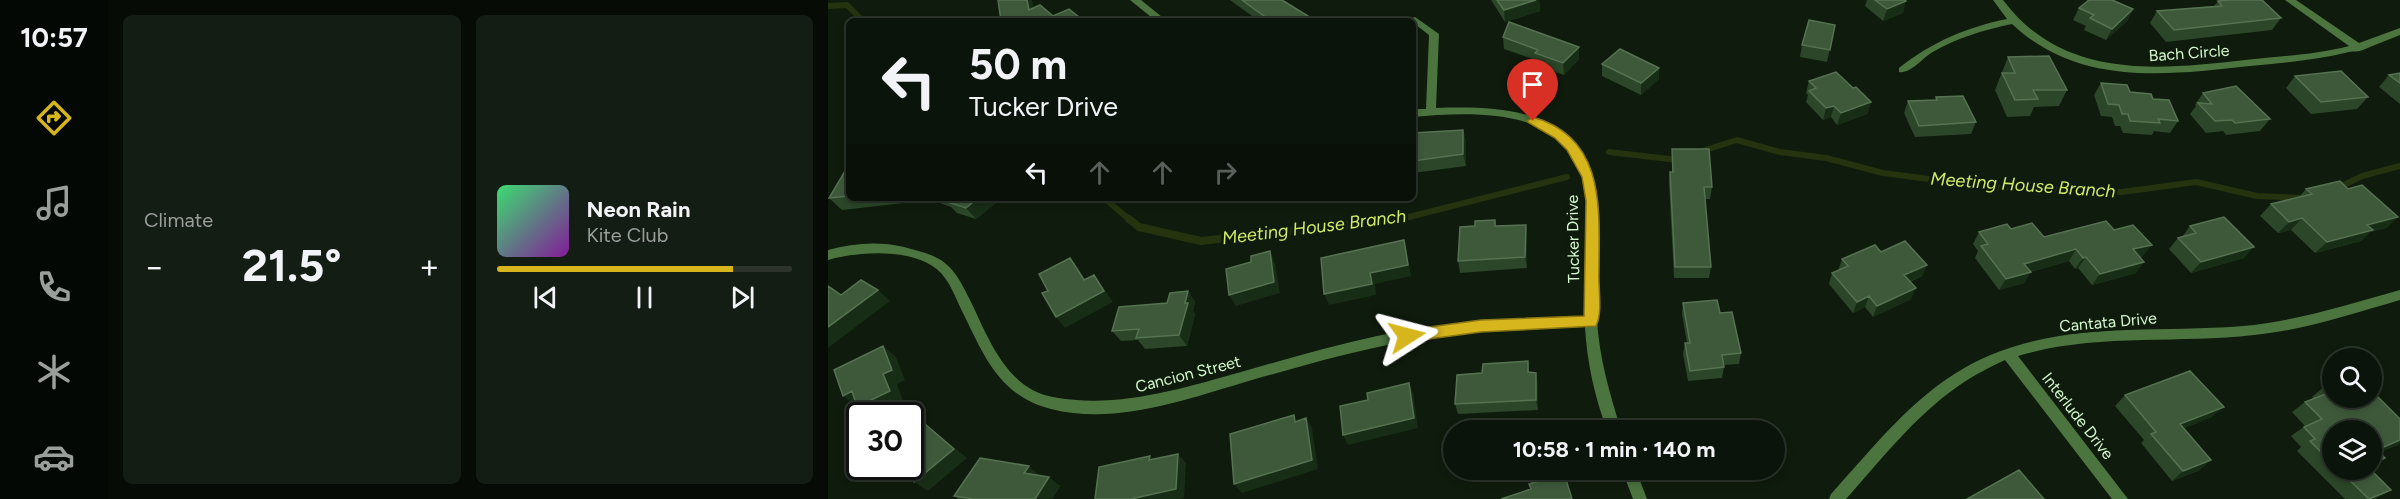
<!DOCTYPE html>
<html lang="en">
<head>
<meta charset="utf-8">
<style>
  body { margin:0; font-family:Figtree,sans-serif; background:#141d13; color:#f1f3f6; height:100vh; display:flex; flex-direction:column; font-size:22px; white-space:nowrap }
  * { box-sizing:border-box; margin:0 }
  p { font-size:20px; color:#9a9e9c }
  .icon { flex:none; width:33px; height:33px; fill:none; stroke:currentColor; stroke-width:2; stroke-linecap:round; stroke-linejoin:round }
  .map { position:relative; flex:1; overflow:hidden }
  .details { display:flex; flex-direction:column; gap:15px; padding:15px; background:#060b06; width:720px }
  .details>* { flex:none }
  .guide { position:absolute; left:18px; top:18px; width:570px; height:183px; border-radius:9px; box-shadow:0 3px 9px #0003,0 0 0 2px #2b332b; background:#0b140a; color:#f1f3f6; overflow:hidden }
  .controls { position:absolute; left:1494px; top:348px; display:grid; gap:12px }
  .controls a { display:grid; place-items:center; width:60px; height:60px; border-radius:50%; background:#0b140a; box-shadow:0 3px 9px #0003,0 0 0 2px #2b332b; font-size:30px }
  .speed { position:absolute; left:18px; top:402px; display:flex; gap:12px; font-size:30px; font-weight:700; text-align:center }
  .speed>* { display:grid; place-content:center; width:78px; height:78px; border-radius:50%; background:#0b140a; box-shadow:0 3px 9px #0003,0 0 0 2px #2b332b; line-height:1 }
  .speed .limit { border:3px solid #111; border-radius:9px; background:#fff; color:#111 }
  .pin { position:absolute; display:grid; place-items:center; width:51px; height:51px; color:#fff; margin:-62px -26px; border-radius:50% 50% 50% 0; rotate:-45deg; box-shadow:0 0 6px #0007 }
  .pin .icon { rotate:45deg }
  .me { position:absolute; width:66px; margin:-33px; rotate:81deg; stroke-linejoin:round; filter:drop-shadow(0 0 4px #0008) }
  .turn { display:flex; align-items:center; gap:21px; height:126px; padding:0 24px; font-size:27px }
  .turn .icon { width:78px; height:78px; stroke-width:2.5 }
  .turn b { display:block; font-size:42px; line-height:51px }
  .lanes { display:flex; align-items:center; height:57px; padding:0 24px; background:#0003; justify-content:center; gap:30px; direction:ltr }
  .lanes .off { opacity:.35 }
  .big { font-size:45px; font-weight:700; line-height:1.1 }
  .details .tile { flex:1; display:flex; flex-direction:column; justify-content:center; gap:9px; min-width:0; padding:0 21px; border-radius:9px; background:#141d13 }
  .song { display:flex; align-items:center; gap:18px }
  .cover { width:72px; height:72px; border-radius:9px; background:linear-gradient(135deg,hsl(140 70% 55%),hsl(290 70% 35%)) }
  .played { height:6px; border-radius:3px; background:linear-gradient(90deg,#d6b61c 80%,#2b332b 80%) }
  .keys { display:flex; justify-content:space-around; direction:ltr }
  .heat { display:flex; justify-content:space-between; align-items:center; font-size:33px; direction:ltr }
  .details .tiles { flex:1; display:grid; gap:15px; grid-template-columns:repeat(2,1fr) }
  .trip { position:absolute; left:615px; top:420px; width:342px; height:60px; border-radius:30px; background:#0b140a; box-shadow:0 3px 9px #0003,0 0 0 2px #2b332b; font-weight:700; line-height:60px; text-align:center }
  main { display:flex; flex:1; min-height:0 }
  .menu { display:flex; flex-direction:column; width:108px; justify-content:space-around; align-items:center; background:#040804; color:#9a9e9c }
  .menu .icon { width:42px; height:42px }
  .menu .on { color:#d6b61c }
  .menu b { font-size:27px; color:#f1f3f6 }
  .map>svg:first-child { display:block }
</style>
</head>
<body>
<main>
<nav class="menu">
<b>10:57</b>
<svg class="icon on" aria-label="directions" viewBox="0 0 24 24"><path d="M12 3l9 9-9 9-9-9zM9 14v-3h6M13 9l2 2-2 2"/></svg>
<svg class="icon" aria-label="music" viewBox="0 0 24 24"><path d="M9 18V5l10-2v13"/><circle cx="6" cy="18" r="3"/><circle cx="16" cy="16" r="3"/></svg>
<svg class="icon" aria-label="phone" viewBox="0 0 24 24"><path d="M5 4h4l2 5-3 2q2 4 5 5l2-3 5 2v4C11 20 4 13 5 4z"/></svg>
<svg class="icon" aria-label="climate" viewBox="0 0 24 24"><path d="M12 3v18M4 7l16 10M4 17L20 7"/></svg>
<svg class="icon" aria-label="car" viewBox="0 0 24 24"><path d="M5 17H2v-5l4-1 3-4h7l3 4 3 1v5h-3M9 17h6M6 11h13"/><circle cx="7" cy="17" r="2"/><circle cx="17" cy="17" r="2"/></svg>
</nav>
<section class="details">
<div class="tiles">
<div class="tile"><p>Climate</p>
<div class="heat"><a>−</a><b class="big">21.5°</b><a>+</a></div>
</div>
<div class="tile">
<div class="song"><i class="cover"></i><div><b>Neon Rain</b><p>Kite Club</p></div></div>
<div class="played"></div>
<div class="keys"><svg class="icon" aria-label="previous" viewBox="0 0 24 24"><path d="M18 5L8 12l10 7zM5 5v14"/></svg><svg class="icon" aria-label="pause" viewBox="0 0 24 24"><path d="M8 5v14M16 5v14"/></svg><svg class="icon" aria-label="next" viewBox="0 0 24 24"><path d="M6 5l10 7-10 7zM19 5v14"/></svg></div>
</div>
</div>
</section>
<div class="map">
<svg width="1572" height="499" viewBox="0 0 1572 499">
  <rect width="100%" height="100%" fill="#0f1b0d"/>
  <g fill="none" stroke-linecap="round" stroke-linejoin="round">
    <path stroke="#25330e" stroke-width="6" d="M 0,6 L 19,5 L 35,21
      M 781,152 L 850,160
      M 871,152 L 909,140 L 952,152 L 998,158 L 1055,173 L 1163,187 L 1294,192 L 1368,182 L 1429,196 L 1475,198
      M 1508,189 L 1534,176 L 1572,166
      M 276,198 L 303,221
      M 565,221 L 739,177"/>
    <path stroke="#25330e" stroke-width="8" d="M 301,219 L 311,227 L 373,241 L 571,219"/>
    <path fill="#4b743e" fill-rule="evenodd" d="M 302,0 L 313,0 L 339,21 L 328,21 Z
      M 1165,0 L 1175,0 C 1235,80 1329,70 1417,60 C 1452,56 1487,55 1521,46 L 1457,0 L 1468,0 L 1531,43 L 1572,28 L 1572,35 C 1560,40 1546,45 1535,50 C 1531,52 1526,51 1521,52 C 1489,60 1455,63 1422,66 C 1339,75 1251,87 1184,24 C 1156,30 1128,38 1103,53 C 1094,59 1082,74 1071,72 L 1071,68 C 1104,42 1139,27 1179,19 Z
      M 587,17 L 611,34 L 608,108 C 691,105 766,114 771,213 C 773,249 768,284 769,319 C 771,358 782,394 793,430 L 779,430 C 767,398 759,363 757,327 C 687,329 618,332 550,347 C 504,357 459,370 414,383 C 353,401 286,425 223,409 C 170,396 155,353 133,309 C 127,296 122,283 113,273 C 88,247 31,251 0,260 L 0,250 C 25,243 51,241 76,247 C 90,251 107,254 118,264 C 128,272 135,286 141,298 C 160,336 177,388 225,397 C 289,409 352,389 413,372 C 458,359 503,346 549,336 C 617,321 687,319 757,317 C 757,274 767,221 756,179 C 735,106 644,112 585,117 L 585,109 L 598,109 L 601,35 L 583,21 L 584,18 Z
      M 1572,290 L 1572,300 C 1524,314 1476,330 1426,335 C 1347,344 1266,333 1190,356 L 1300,499 L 1284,499 L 1177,360 C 1160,368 1144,376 1129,387 C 1086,417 1053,460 1018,499 L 1001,499 L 1003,494 C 1044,449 1084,397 1138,367 C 1227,317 1329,335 1426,325 C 1476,319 1524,303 1572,290 Z
      M 794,470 L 808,470 L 819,499 L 805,499 Z"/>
  </g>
  <path fill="#2b4628" d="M 402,0 L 454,0 L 481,21 L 431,21 Z
    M 663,0 L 711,0 L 712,11 L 677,22 Z
    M 1039,0 L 1077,0 L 1075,13 L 1055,21 L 1037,6 Z
    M 1390,1 L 1453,18 L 1444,30 L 1338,42 L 1322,23 L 1329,11 L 1386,6 Z
    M 1251,8 L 1305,9 L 1299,21 L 1278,40 L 1256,30 L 1258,26 L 1245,20 Z
    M 1007,25 L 999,62 L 972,57 L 974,45 Z
    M 675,37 L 751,47 L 751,59 L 736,75 L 708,65 L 708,60 L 676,49 Z
    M 1180,57 L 1239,90 L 1231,106 L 1206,107 L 1202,116 L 1179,117 L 1167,90 Z
    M 774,64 L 831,68 L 831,79 L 813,95 L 774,76 Z
    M 1572,73 L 1572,104 L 1551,87 L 1561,75 Z
    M 1467,76 L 1540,97 L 1529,109 L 1483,114 L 1458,88 Z
    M 981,81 L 1025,88 L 1043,102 L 1039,114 L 1009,125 L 1003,117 L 995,120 L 978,102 L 980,95 L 978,93 Z
    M 1273,83 L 1325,99 L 1350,121 L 1342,133 L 1326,131 L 1324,135 L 1295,133 L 1292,126 L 1287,126 L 1284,117 L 1273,116 L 1266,95 Z
    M 1375,93 L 1442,119 L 1432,131 L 1398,135 L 1395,131 L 1378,133 L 1362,114 L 1368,106 L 1367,105 Z
    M 1108,97 L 1148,122 L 1143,134 L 1087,137 L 1076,113 L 1080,101 L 1107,100 Z
    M 635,130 L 638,142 L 638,166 L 585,173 L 585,133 Z
    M 844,149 L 884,187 L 882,199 L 877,199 L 883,267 L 881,278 L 846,278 L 841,183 L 842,172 L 844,172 Z
    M 21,171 L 21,198 L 79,198 L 76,203 L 14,210 L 1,198 Z
    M 1478,189 L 1520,189 L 1570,217 L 1558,228 L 1542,232 L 1533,241 L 1487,253 L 1463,230 L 1450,233 L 1432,216 L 1443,204 L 1471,197 Z
    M 103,198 L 174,198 L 148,219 L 129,213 L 123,207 L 106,201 Z
    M 667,220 L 668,226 L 699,237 L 699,268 L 632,273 L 630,261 L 647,226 Z
    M 1362,226 L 1416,258 L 1363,273 L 1341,249 L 1350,238 L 1354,237 Z
    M 1183,229 L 1216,237 L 1286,230 L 1315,256 L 1312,257 L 1308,273 L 1264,285 L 1250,268 L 1247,269 L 1241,261 L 1202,272 L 1196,283 L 1171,290 L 1147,258 L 1150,251 L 1145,244 L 1151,232 Z
    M 1053,252 L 1099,265 L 1094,276 L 1082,282 L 1083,299 L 1045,317 L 1037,307 L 1025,313 L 1001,284 L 1004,273 L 1010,271 L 1014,259 Z
    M 360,291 L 367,302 L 365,311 L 367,314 L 359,346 L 317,349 L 310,340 L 293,341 L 284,331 L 339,303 Z
    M 855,303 L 892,313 L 913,353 L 911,364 L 896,365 L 896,367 L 894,378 L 860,381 L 855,354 L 857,343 L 859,343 L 854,314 Z
    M 700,361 L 701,372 L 710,384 L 710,410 L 630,414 L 627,404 L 654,373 Z
    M 1497,386 L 1572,419 L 1572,444 L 1552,452 L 1504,430 L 1504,470 L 1543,470 L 1563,490 L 1547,499 L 1517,499 L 1469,451 L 1473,447 L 1463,436 L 1477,426 L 1464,412 L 1477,402 L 1486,399 L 1484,397 Z
    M 1297,395 L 1384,417 L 1356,428 L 1372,470 L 1344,481 L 1313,443 L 1316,440 L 1287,406 Z
    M 212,475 L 232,486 L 224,499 L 131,499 L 126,496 Z"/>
  <path fill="#182d16" d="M 199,0 L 204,0 L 208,21 L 201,10 Z
    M 708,0 L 711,0 L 712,11 L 677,22 L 676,10 Z
    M 1078,1 L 1075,13 L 1055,21 L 1059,9 Z
    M 1305,9 L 1299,21 L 1278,40 L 1284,29 Z
    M 480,16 L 481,21 L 471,21 Z
    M 751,47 L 751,59 L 736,75 L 735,63 Z
    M 831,68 L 831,79 L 813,95 L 813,83 Z
    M 1043,102 L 1039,114 L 1009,125 L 1013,113 Z
    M 1006,106 L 1003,117 L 995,120 L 998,108 Z
    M 635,130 L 638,142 L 638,166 L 635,154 Z
    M 71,198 L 79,198 L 76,203 Z
    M 150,198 L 174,198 L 148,219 L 138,208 Z
    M 1570,217 L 1558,228 L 1542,232 L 1533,241 L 1487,253 L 1499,242 L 1539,225 Z
    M 1474,218 L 1463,230 L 1450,233 L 1461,222 Z
    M 698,225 L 699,237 L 699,268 L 697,257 Z
    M 576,240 L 579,252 L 583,276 L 547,284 L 548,295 L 501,305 L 496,294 L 542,273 Z
    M 1324,245 L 1315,256 L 1297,261 L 1305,249 Z
    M 1426,247 L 1416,258 L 1363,273 L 1373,262 Z
    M 1248,249 L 1241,261 L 1190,275 L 1196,264 Z
    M 442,251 L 447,263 L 452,293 L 408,306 L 401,295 Z
    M 1258,257 L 1250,268 L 1247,269 L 1255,258 Z
    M 242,258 L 251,269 L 264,291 L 256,280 Z
    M 1316,262 L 1308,273 L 1264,285 L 1272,274 Z
    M 1099,265 L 1094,276 L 1071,286 L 1076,275 Z
    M 1203,272 L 1196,283 L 1171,290 L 1178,279 Z
    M 266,275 L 274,286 L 285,302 L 237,328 L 228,317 Z
    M 1088,288 L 1083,299 L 1045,317 L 1049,306 Z
    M 50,290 L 62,301 L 0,348 L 0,327 Z
    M 360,291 L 367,302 L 365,311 L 367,314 L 359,346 L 351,335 Z
    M 1041,296 L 1037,307 L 1025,313 L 1029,302 Z
    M 55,346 L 68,357 L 77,380 L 69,384 L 75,401 L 47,416 L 40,416 L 29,407 L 55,374 Z
    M 708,373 L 710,384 L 710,410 L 708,400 Z
    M 581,383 L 585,393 L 590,428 L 520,445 L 515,435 Z
    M 24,391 L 29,406 L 15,396 Z
    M 1396,407 L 1384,417 L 1342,434 L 1352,424 Z
    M 83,412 L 139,458 L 100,491 L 86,482 Z
    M 478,418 L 484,428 L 490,469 L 414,493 L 406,484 Z
    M 1572,440 L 1572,444 L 1544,456 L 1549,450 Z
    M 350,454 L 358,463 L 356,498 L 352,499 L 303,499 Z
    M 1557,458 L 1544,467 L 1544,464 Z
    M 1383,460 L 1372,470 L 1344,481 L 1355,471 Z
    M 201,466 L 212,476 L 196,473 Z
    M 221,477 L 232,486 L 224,499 L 207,499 Z
    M 1563,490 L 1547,499 L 1542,499 Z"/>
  <path fill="#3d593a" stroke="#557251" stroke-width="1.5" d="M 170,0 L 199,0 L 201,10 L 212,5 L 225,16 L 241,9 L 256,21 L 173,21 Z
    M 414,0 L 454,0 L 480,16 L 471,21 L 443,21 Z
    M 669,0 L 708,0 L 676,10 Z
    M 1047,0 L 1077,0 L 1078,1 L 1059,9 Z
    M 1261,0 L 1284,0 L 1305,9 L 1284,29 L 1262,18 L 1266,15 L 1251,8 Z
    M 1401,0 L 1434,0 L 1453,18 L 1346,30 L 1329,11 L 1394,6 L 1390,1 Z
    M 981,20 L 1007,25 L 1002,50 L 974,45 Z
    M 681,22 L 751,47 L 735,63 L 707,53 L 710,50 L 675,37 Z
    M 792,49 L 831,68 L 813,83 L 774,64 Z
    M 1221,56 L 1239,90 L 1205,90 L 1210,99 L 1187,100 L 1174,73 L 1187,73 L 1180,57 Z
    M 1513,71 L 1540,97 L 1493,102 L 1467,76 Z
    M 1008,72 L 1025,88 L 1028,87 L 1043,102 L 1013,113 L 1006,106 L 998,108 L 981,91 L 988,88 L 981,81 Z
    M 1572,73 L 1572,83 L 1561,75 Z
    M 1273,83 L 1299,85 L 1302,92 L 1323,94 L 1325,99 L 1341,100 L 1350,121 L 1330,119 L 1332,123 L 1302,121 L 1300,114 L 1294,114 L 1291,105 L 1280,104 Z
    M 1408,86 L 1442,119 L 1407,123 L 1404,120 L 1387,121 L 1370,103 L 1384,104 L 1375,93 Z
    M 1135,96 L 1148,122 L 1091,126 L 1080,101 L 1109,100 L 1108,97 Z
    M 635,130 L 635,154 L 585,161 L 585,133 Z
    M 844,149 L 881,149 L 884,187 L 876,187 L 883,267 L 847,267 L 842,172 L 845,172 Z
    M 17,171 L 21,171 L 21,196 L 1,198 Z
    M 1512,181 L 1520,189 L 1534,185 L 1570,217 L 1539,225 L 1545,230 L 1499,242 L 1474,218 L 1461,222 L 1443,204 L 1484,194 L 1478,189 Z
    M 123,198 L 150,198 L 138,208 L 119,202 Z
    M 1396,217 L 1426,247 L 1373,262 L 1350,238 L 1368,233 L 1362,226 Z
    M 667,220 L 667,226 L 698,225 L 697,257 L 630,261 L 632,227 L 647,226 L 647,221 Z
    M 1278,221 L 1286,230 L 1305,225 L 1324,245 L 1305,249 L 1316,262 L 1272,274 L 1258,257 L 1255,258 L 1248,249 L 1196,264 L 1203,272 L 1178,279 L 1153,246 L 1160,244 L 1151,232 L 1179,224 L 1183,229 L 1204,223 L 1216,237 Z
    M 576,240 L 580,265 L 542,273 L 544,284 L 496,294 L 493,258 Z
    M 1077,241 L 1099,265 L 1076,275 L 1088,288 L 1049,306 L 1041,296 L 1029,302 L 1004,273 L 1020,266 L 1014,259 L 1047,245 L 1053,252 Z
    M 442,251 L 446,282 L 401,295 L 398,269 L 423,262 L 423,256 Z
    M 242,258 L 256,280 L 266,275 L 276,291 L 228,317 L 214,293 L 220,291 L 211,274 Z
    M 33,280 L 50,290 L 0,327 L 0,286 L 13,295 Z
    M 360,291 L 357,303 L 360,303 L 351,335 L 308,338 L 311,329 L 284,331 L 291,307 L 339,303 L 342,293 Z
    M 889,300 L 892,313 L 904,312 L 913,353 L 894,355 L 896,367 L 862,371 L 857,343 L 862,343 L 855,303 Z
    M 55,346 L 64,370 L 55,374 L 62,391 L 29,407 L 24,391 L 15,396 L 6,370 Z
    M 700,361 L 700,372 L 708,373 L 708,400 L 627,404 L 629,375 L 654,373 L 655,364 Z
    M 1362,371 L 1396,407 L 1352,424 L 1383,460 L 1355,471 L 1323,434 L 1328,432 L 1297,395 Z
    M 581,383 L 586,418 L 515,435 L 512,406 L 540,400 L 539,393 Z
    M 1504,383 L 1504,398 L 1544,398 L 1544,391 L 1572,419 L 1572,440 L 1549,450 L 1557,458 L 1544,464 L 1544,430 L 1504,430 L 1504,463 L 1482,441 L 1487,439 L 1476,427 L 1494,419 L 1477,402 L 1503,392 L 1497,386 Z
    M 83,412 L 126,449 L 86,482 L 69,466 L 82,466 L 82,416 L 79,416 Z
    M 466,415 L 467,422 L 478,418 L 484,460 L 406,484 L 402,434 Z
    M 350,454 L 348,489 L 303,499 L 267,499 L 271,467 L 322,456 L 321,460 Z
    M 152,458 L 201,466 L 196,473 L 221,477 L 207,499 L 146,499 L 126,496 Z
    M 1191,470 L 1216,499 L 1139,499 Z
    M 1511,470 L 1543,470 L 1563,490 L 1541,499 Z
    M 736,473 L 744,499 L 673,499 L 703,489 L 701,484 Z"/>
  <path fill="#d6b61c" stroke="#8b7612" stroke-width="1.5" d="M 705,117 C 779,138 771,211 771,272 C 770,287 775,313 768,326 L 653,332 L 579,342 L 574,340 L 572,336 L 579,330 L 653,320 L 756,316 L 758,201 L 754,177 L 739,150 L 727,138 L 701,123 L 699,121 Z"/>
  <g text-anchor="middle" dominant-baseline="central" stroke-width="6" stroke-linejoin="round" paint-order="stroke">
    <g font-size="16" fill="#d4f8cd" stroke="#0f1b0d">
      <text transform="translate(1361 53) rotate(-4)">Bach Circle</text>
      <text transform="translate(745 239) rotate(-91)">Tucker Drive</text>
      <text transform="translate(1280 322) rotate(-5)">Cantata Drive</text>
      <text transform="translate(360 374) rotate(-14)">Cancion Street</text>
      <text transform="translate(1250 416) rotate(52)">Interlude Drive</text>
    </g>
    <g font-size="18" font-style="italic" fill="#d2eb68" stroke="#0f1b0d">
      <text transform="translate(1195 185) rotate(4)">Meeting House Branch</text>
      <text transform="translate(486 227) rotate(-7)">Meeting House Branch</text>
    </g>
  </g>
</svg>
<div class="controls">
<a><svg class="icon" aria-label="search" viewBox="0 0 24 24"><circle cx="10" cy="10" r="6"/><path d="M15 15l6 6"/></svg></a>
<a><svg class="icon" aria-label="layers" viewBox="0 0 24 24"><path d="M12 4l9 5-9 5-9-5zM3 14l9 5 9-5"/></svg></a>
</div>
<div class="speed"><div class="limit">30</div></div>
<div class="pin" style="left:705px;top:121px;background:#d93025"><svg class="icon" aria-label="arrive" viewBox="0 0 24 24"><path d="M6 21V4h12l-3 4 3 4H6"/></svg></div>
<svg class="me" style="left:579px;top:336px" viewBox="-20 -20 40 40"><path d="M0-17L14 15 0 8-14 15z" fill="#d6b61c" stroke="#fff" stroke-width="4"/></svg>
<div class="trip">10:58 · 1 min · 140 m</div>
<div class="guide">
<div class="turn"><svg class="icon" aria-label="left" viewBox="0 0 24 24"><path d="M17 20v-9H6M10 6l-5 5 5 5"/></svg><div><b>50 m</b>Tucker Drive</div></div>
<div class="lanes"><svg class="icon" aria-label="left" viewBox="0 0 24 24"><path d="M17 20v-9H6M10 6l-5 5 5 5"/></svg><svg class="icon off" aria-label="ahead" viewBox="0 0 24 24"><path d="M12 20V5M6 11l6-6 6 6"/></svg><svg class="icon off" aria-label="ahead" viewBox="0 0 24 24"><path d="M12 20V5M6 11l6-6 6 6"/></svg><svg class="icon off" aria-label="right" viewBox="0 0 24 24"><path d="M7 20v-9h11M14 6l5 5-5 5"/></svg></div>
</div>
</div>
</main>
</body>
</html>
